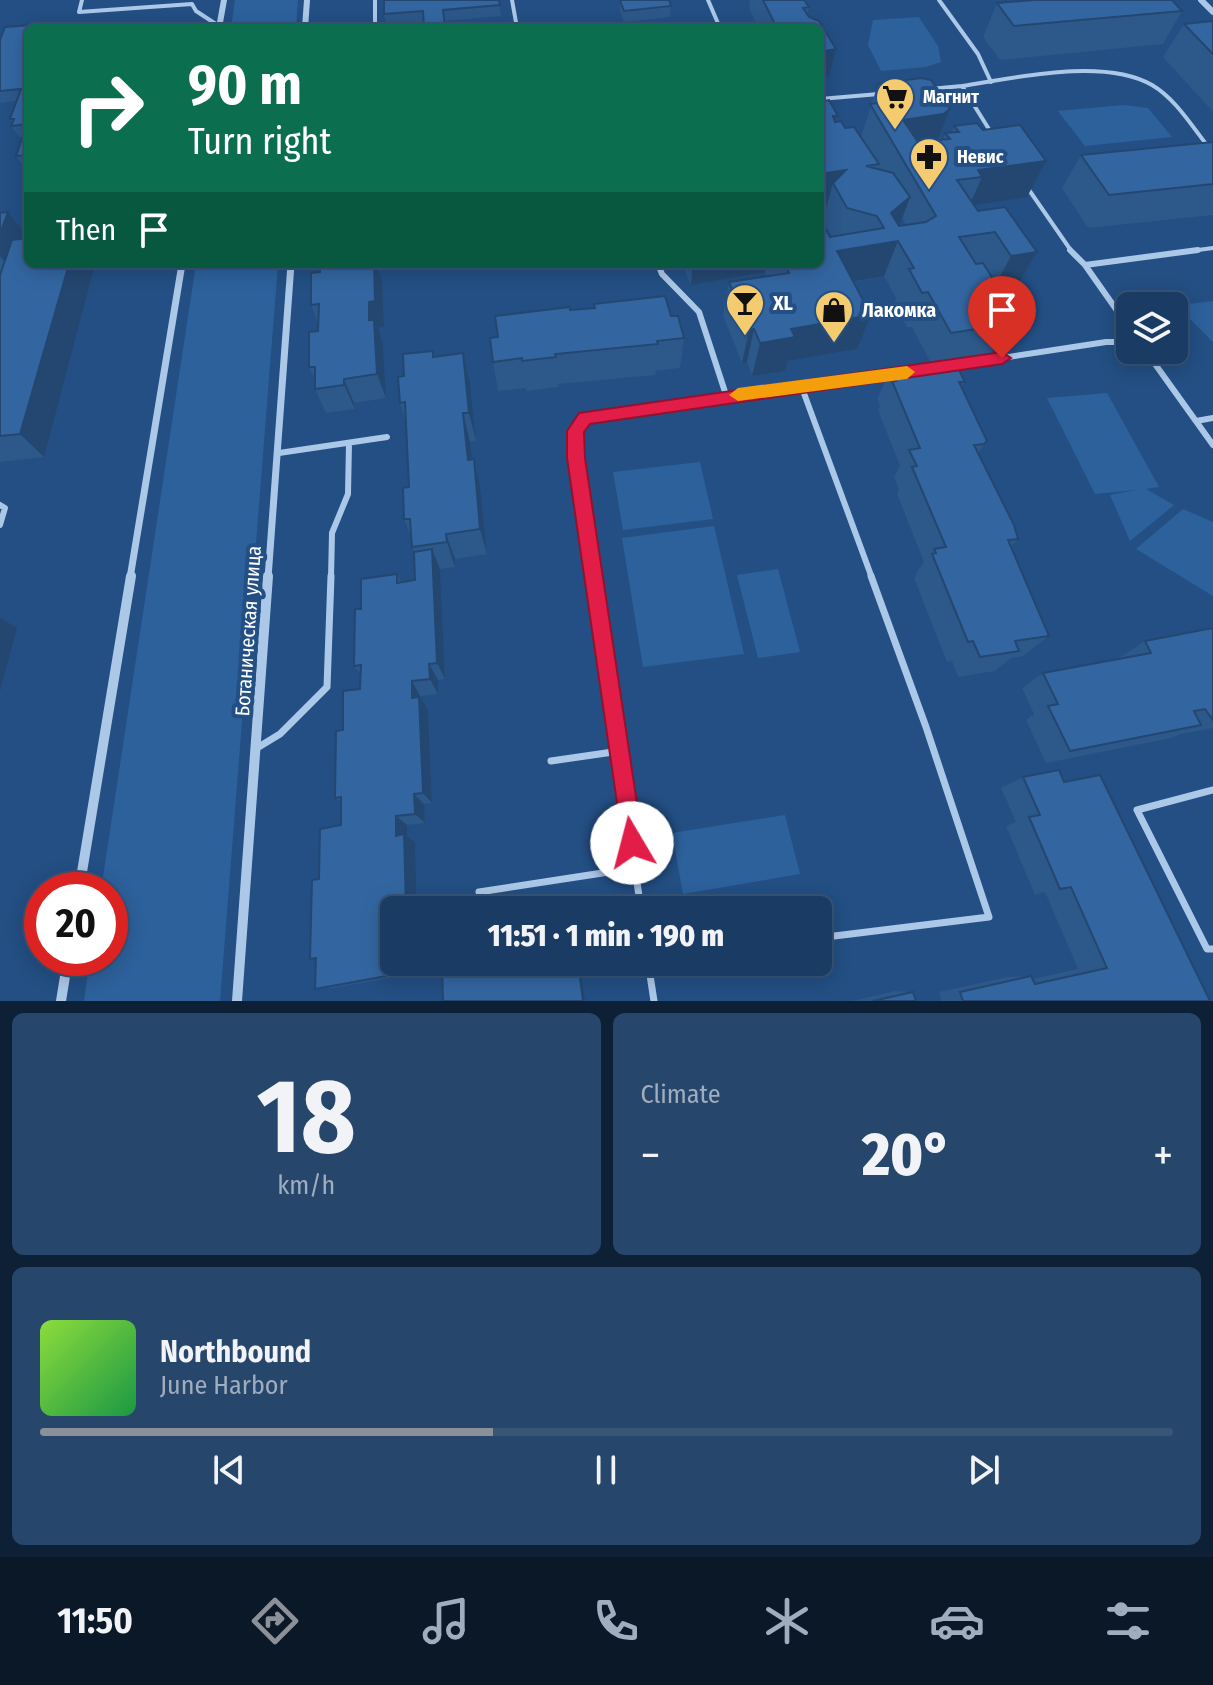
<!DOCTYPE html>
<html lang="en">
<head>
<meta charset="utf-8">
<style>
  body { margin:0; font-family:"Fira Sans Condensed",sans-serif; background:#27466c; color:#f1f3f6; height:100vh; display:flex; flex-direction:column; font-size:30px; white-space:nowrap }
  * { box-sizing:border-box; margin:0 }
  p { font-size:26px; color:#9fadbe }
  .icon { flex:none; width:44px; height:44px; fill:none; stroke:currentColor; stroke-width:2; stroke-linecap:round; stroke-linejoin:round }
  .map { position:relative; height:1001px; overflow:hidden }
  .drawer { display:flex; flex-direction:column; gap:12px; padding:12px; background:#0e2036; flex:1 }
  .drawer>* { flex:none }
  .top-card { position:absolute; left:24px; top:24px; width:800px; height:244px; border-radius:12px; box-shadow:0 4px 20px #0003,0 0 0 2px #385578; background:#0b6e4f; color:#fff; overflow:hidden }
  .controls { position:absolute; left:1116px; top:292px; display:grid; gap:16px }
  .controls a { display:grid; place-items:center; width:72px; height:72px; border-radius:12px; background:#1a3b63; box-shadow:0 4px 20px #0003,0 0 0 2px #385578; font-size:40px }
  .speed { position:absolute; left:24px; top:872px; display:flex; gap:16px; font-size:40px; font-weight:700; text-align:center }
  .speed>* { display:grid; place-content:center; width:104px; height:104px; border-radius:50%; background:#1a3b63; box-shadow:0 4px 20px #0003,0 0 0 2px #385578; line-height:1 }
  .speed .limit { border:12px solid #d22; background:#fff; color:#111 }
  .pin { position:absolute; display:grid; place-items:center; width:68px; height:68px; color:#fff; margin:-82px -34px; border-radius:50% 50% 50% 0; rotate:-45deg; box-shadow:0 0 8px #0007 }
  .pin .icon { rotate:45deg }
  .me { position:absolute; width:88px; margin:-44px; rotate:352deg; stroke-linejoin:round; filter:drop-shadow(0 0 6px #0008) }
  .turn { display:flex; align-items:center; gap:28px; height:168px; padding:0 32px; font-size:36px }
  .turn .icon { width:104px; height:104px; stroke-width:2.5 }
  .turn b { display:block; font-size:56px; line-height:68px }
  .then { display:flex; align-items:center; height:76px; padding:0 32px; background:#0003; gap:16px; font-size:30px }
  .big { font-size:60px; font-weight:800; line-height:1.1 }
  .drawer .tile { flex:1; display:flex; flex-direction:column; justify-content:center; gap:12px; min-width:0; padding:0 28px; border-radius:12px; background:#27466c }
  .drawer .dial { align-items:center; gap:0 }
  .dial b { font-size:104px; line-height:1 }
  .song { display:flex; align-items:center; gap:24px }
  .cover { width:96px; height:96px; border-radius:12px; background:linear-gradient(135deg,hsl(90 70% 55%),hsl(140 70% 35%)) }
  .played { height:8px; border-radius:4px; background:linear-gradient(90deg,#8c9099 40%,#385578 40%) }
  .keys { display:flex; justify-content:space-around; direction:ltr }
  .heat { display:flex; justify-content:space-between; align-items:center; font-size:44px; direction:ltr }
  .drawer .tiles { flex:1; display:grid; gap:12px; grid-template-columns:1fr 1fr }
  .tile:last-child { grid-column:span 2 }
  .trip { position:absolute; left:380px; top:896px; width:452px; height:80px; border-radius:12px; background:#1a3b63; box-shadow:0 4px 20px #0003,0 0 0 2px #385578; font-weight:800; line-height:80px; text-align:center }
  .dock { display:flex; height:128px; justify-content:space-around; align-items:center; background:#0a1828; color:#9fadbe }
  .dock .icon { width:56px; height:56px }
  .dock .selected { color:#8c9099 }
  .dock b { font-size:36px; color:#f1f3f6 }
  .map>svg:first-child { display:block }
</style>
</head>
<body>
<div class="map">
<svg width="1213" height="1001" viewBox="0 0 1213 1001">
  <rect width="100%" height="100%" fill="#234f84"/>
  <path fill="#2d619c" d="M 235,0 L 298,0 L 296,28 L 231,28 Z
    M 919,17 L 938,46 L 941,62 L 926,67 L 881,71 L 868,45 L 873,20 Z
    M 1124,105 L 1148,108 L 1172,137 L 1085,146 L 1058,111 Z
    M 196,264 L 278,264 L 220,1001 L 84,1001 L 90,958 L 110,958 L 110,890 L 101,890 Z
    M 1213,301 L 1213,342 L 1189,318 L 1189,304 Z
    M 1107,393 L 1159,487 L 1146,489 L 1174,505 L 1130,541 L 1110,495 L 1136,490 L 1095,494 L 1047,398 Z
    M 700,462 L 713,519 L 623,530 L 613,472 Z
    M 1183,509 L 1213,522 L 1213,596 L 1136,549 Z
    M 714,526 L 744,654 L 643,667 L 622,538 Z
    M 778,569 L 800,652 L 758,658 L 737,575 Z
    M 785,815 L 800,874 L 683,894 L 672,833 Z"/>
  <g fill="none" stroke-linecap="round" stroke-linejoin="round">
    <path stroke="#acc8e8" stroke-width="4" d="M 82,0 L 79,12 L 192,4 L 196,11 L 219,26
      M 375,0 L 375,28
      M 512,0 L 517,28
      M 708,0 L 720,28
      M 939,0 L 978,54 L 991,82
      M 962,86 C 1014,78 1104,57 1152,85 C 1176,99 1193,128 1210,149
      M 930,89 L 962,86 L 992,134
      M 820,99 L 879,94
      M 1027,187 L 1072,252
      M 1183,252 L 1213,248"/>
    <path stroke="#acc8e8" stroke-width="6" d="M 1070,250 L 1085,265 L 1130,329
      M 658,264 L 662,274 L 699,312 L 727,398
      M 1085,265 L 1198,250
      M 1145,350 L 1213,445
      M 916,371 L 1106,342 L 1130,342
      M 802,388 L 872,578
      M 1196,421 L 1213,418
      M 279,453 L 387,437
      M 0,505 L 5,508 L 0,525
      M 331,578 L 332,533 L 348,494 L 349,443
      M 593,578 L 576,458 L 576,431 L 585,418 L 893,374"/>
    <path stroke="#acc8e8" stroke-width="7" d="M 593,576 L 641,910
      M 257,748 L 280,734 L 327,687 L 331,576
      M 551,761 L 620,751
      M 1213,790 L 1137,810 L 1207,949 L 1213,949
      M 479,892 L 635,868
      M 818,938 L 989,917 L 926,727 L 871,576
      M 648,962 L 654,1001"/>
    <path stroke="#acc8e8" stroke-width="6" d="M 1201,0 L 1213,12
      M 219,28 L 224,0
      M 305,28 L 307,0"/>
    <path stroke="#acc8e8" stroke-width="7" d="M 130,578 L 182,264
      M 268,578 L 291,264"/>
    <path stroke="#acc8e8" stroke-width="10" d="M 79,890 L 131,576
      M 61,1001 L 68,958
      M 237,1001 L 268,576"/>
  </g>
  <path fill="#2c588a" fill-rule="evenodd" d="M 499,0 L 501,16 L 445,21 L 445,25 L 452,28 L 424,22 L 387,25 L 384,14 Z
    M 620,0 L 671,6 L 670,17 L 624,22 L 620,11 Z
    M 750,0 L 804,0 L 809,7 L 807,15 L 809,17 L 819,21 L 836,49 L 829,76 L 820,78 L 820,28 L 758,28 L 749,8 Z
    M 997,3 L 1182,11 L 1163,44 L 1000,60 L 983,37 Z
    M 1213,21 L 1213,112 L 1163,57 L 1184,24 Z
    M 46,24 L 48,28 L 28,28 L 28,167 L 24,167 L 16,156 L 23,137 L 19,137 L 11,126 L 12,123 L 10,119 L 16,101 L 0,103 L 0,40 L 5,27 Z
    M 878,84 L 937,141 L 943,140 L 945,133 L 952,133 L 954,126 L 1027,197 L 973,205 L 978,211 L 1005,207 L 1016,287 L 992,291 L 991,290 L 989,293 L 1008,324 L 988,358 L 933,367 L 912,327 L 907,327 L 894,304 L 896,298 L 884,276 L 853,282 L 857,349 L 788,361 L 785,371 L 752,376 L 747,362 L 742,363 L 723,316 L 729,282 L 766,276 L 765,272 L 691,285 L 682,264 L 820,264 L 830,237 L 832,237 L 822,219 L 826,208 L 820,209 L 820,92 L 836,122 L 845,128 L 861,137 ZM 902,218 L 906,225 L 899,226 Z
    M 1213,142 L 1213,215 L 1088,228 L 1062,188 L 1081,155 Z
    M 0,213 L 44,457 L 0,462 Z
    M 320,264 L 381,264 L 377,265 L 382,280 L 384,327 L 377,328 L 383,345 L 386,398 L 354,403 L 355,409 L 326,413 L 315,389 L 315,379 L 309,367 L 318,331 L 318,323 L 311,305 L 320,272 Z
    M 594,304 L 671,316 L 684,338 L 680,368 L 656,371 L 655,375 L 558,384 L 558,387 L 526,391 L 526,388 L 498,391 L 493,362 L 498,337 L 570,310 L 594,308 Z
    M 433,351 L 435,356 L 463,353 L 470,383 L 476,441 L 470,442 L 472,460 L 474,459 L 480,486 L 487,554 L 455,559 L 455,567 L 440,569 L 445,679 L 438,680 L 438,694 L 421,696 L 421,700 L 428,711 L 432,803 L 424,804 L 425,823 L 407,825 L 407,836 L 415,842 L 417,910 L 394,910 L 394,962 L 590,962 L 591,969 L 581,971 L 442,969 L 332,988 L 315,989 L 316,959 L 310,959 L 319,879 L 341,825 L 341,802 L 335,798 L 343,730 L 360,689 L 361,674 L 354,666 L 361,609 L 397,574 L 401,582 L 415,580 L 414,552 L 412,547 L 411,536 L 404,519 L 409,487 L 406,422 L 400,403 L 404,376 Z
    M 946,365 L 965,382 L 961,387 L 987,441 L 978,453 L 1018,539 L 1010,547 L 1049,636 L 1023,656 L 1011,658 L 995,671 L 958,677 L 952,661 L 947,662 L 914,578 L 917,574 L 916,573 L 924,562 L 897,494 L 899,490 L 894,477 L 900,466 L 878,410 L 880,406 L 877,399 L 891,369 L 925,372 L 943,370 Z
    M 1213,628 L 1213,728 L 1181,734 L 1171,738 L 1046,763 L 1026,720 L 1034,714 L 1022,688 L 1043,673 L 1119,659 L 1119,658 L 1145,641 Z
    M 1023,777 L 1064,782 L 1210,1001 L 942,1001 L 939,992 L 1007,977 L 1031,976 L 1033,979 L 1078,969 L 1045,892 L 1035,895 L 1006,826 L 1016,822 L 1001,788 Z
    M 895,991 L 913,992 L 916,1001 L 852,1001 Z"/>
  <path fill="#244771" d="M 836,49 L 829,76 L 820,78 L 820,52 Z
    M 950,109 L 935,145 L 901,155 L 903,120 Z
    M 1046,161 L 1027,197 L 969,206 L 982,177 L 978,170 Z
    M 846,170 L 833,183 L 826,208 L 820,209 L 820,174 Z
    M 910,197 L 897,233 L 898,241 L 884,276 L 826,286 L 837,251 L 880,244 L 891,213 Z
    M 8,212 L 28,238 L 16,276 L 0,256 L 0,233 Z
    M 1037,252 L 1016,287 L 992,291 L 1011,256 Z
    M 69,264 L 95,264 L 44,457 L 20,434 Z
    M 371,264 L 376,264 L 382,280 L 384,327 L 378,328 L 383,345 L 386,398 L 377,374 L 369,320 L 369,302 Z
    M 693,264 L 766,264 L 765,272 L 691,285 Z
    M 871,315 L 857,349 L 788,361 L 785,371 L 752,376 L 760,343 L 791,329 Z
    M 754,329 L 747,362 L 742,363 L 749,330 Z
    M 463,353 L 470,383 L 476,441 L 469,413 Z
    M 344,379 L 354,403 L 355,409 L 344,385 Z
    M 463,413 L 470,442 L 475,487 L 468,460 Z
    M 474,459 L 480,486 L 487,554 L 480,529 Z
    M 446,534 L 455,559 L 455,567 L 447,542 Z
    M 432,549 L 440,569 L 445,679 L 437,663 Z
    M 0,618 L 17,628 L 0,691 Z
    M 429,664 L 438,680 L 438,694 L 430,679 Z
    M 412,681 L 428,711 L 432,803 L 423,793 L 412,698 Z
    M 414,794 L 424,804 L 425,823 L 415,814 Z
    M 396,816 L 407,825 L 407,836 L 415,842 L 417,910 L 406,910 L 396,836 Z
    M 579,970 L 581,971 L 585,1001 L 583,1001 Z"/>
  <path fill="#3366a1" stroke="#244771" stroke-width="2" d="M 384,0 L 499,0 L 500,5 L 443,10 L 445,28 L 424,28 L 423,11 L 384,14 Z
    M 620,0 L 669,0 L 671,6 L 624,11 Z
    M 763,0 L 804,0 L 809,7 L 803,8 L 809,17 L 819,21 L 836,49 L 820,52 L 820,28 L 777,28 Z
    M 1035,0 L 1172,0 L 1182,11 L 1014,26 L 997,3 Z
    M 1213,21 L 1213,54 L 1184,24 Z
    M 46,24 L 44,28 L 28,28 L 28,78 L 26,83 L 28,83 L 28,155 L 16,156 L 27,124 L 11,126 L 14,119 L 10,119 L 21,89 L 0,91 L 0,40 L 5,27 Z
    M 452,24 L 452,28 L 445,28 L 445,25 Z
    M 921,78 L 931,80 L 950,109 L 943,114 L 903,120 L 918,142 L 950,139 L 945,133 L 959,132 L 954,126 L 977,123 L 983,130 L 1020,125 L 1046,161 L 978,170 L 982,177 L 957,180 L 978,211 L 1005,207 L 1037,252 L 1011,256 L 995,232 L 959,237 L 976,264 L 983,263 L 995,282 L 984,284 L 1008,324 L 951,333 L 928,292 L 922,293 L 909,269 L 914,268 L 898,241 L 837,251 L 871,315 L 791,329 L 795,337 L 760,343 L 754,329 L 749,330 L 729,282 L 789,273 L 785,264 L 820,264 L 820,219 L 830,237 L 884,228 L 877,216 L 847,208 L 833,183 L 846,170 L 820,174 L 820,92 L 824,101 L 829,100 L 838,116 L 833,116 L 835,122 L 841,121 L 845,128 L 854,127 L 879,164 L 866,166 L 893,173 L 910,197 L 891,213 L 899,226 L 926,222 L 936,216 L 870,104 L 885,102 L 876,88 L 878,84 Z
    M 1213,142 L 1213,184 L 1109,195 L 1081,155 Z
    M 8,212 L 0,233 L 0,213 Z
    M 28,238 L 28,264 L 69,264 L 20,434 L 0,436 L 0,275 L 12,240 Z
    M 320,264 L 374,264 L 375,301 L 369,302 L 369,320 L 374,320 L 377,374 L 344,379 L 344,385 L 315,389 L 315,367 L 309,367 L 309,332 L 318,331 L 319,304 L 311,305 L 311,273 L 320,272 Z
    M 665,296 L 671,316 L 678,316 L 684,338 L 657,341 L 658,344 L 555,354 L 556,357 L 522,361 L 522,358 L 493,362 L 490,338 L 498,337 L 495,316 L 570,307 L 570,310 L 595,308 L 594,304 Z
    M 433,351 L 433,357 L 463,353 L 469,413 L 463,413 L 468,460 L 474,459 L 480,529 L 446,534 L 447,542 L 412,547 L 410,519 L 404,519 L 403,488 L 409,487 L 405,402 L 400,403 L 398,377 L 404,376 L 403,354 Z
    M 956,364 L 965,382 L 959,382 L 987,441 L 984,444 L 974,445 L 1014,525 L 1018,539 L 1008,540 L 1049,636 L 1015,641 L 1019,651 L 980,657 L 973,641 L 968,642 L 932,554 L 936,553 L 934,549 L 946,547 L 912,467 L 917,466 L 909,450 L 920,448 L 892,381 L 896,381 L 891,369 L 921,365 L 925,372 L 947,369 L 946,365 Z
    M 432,549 L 437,663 L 429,664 L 430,679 L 412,681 L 412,698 L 419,697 L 423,793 L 414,794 L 415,814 L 396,816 L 396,836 L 404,834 L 406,910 L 394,910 L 394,962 L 589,962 L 590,968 L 579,970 L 583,1001 L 443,1001 L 442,966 L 315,989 L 316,958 L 310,959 L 312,880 L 319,879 L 320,829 L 341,825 L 341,797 L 335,798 L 336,731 L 343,730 L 343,691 L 360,689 L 361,665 L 354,666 L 355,609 L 361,609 L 361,579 L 397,574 L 397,583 L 415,580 L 414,552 Z
    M 1213,628 L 1213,720 L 1205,709 L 1194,711 L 1201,725 L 1070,751 L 1048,706 L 1058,704 L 1043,673 L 1151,653 L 1145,641 Z
    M 1059,770 L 1064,782 L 1100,775 L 1210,1001 L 963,1001 L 960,992 L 1031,976 L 1035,984 L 1107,968 L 1071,887 L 1060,889 L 1029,817 L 1040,815 L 1023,777 Z
    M 913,992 L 916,1001 L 873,1001 Z"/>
  <path fill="#e11d48" stroke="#92132f" stroke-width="2" d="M 1002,352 L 1011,358 L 1002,364 L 590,424 L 584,432 L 585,458 L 643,843 L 640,851 L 632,855 L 624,851 L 567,458 L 567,431 L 579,413 Z"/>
  <path fill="#f59e0b" d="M 907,366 L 915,372 L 907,379 L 738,401 L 729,395 L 738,388 Z"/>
  <defs>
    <g id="supermarket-pin" transform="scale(2)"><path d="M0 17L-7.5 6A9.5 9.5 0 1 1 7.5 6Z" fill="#f4cb6f" stroke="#234f84"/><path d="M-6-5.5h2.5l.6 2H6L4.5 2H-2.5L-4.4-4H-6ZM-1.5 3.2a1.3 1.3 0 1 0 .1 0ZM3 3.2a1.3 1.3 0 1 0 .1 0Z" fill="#111"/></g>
    <g id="pharmacy-pin" transform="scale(2)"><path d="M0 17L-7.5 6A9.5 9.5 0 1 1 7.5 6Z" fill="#f4cb6f" stroke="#234f84"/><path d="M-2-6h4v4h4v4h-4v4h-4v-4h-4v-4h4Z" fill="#111"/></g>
    <g id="bar-pin" transform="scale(2)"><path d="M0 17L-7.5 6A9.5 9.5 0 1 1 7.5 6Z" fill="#f4cb6f" stroke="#234f84"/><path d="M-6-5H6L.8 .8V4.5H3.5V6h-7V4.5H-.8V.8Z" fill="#111"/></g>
    <g id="shop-pin" transform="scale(2)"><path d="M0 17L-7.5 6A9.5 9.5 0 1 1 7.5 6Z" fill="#f4cb6f" stroke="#234f84"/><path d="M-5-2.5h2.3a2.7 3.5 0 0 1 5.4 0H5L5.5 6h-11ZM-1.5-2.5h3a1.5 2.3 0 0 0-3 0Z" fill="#111"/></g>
  </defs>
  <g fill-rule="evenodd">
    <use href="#supermarket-pin" x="895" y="97"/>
    <use href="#pharmacy-pin" x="929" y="157"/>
    <use href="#bar-pin" x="745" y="303"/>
    <use href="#shop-pin" x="834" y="310"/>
  </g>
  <g text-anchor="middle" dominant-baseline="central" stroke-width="8" stroke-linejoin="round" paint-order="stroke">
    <g font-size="18" font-weight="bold" fill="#fff" stroke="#234f84" text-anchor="start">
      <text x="923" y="97">Магнит</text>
      <text x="957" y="157">Невис</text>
    </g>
    <g font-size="20" font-weight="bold" fill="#fff" stroke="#234f84" text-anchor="start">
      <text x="773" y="303">XL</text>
      <text x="862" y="310">Лакомка</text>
    </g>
    <g font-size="20" fill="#fff" stroke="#234f84">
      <text transform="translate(248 631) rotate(-86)">Ботаническая улица</text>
    </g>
  </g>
</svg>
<div class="controls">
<a><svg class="icon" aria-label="layers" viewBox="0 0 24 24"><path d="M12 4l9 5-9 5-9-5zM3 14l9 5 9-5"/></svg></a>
</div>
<div class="speed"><div class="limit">20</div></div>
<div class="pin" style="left:1002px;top:358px;background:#d93025"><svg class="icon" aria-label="arrive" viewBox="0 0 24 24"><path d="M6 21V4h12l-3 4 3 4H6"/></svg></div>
<svg class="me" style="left:632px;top:843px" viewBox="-20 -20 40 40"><circle r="19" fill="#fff"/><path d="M0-13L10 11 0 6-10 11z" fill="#e11d48"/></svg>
<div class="trip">11:51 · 1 min · 190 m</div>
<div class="top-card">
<div class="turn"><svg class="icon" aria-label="right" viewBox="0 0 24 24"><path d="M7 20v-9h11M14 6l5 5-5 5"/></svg><div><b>90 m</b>Turn right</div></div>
<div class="then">Then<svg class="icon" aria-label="arrive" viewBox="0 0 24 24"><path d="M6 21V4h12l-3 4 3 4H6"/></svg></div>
</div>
</div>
<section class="drawer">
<div class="tiles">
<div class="tile dial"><b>18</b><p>km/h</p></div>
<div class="tile"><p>Climate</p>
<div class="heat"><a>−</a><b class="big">20°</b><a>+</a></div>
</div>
<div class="tile">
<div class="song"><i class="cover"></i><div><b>Northbound</b><p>June Harbor</p></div></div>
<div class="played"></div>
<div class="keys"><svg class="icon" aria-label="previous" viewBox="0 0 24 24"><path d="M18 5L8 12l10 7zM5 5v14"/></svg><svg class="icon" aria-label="pause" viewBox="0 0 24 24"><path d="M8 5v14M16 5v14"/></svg><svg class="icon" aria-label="next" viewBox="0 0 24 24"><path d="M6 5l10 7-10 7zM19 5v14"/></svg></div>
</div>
</div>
</section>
<nav class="dock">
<b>11:50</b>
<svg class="icon selected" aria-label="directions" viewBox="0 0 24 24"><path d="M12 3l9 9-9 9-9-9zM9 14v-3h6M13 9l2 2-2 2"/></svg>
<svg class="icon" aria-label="music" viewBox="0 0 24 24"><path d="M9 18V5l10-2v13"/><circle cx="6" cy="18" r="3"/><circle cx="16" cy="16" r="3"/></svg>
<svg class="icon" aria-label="phone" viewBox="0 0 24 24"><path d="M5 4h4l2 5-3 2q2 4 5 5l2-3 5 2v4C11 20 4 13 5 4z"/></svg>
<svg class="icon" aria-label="climate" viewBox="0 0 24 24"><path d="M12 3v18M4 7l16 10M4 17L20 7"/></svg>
<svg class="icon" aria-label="car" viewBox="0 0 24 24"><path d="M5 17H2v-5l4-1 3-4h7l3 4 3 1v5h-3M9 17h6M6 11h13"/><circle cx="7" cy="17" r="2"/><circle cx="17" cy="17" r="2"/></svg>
<svg class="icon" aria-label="filters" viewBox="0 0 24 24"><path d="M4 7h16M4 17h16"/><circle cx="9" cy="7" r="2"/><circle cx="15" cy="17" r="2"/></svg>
</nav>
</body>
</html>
